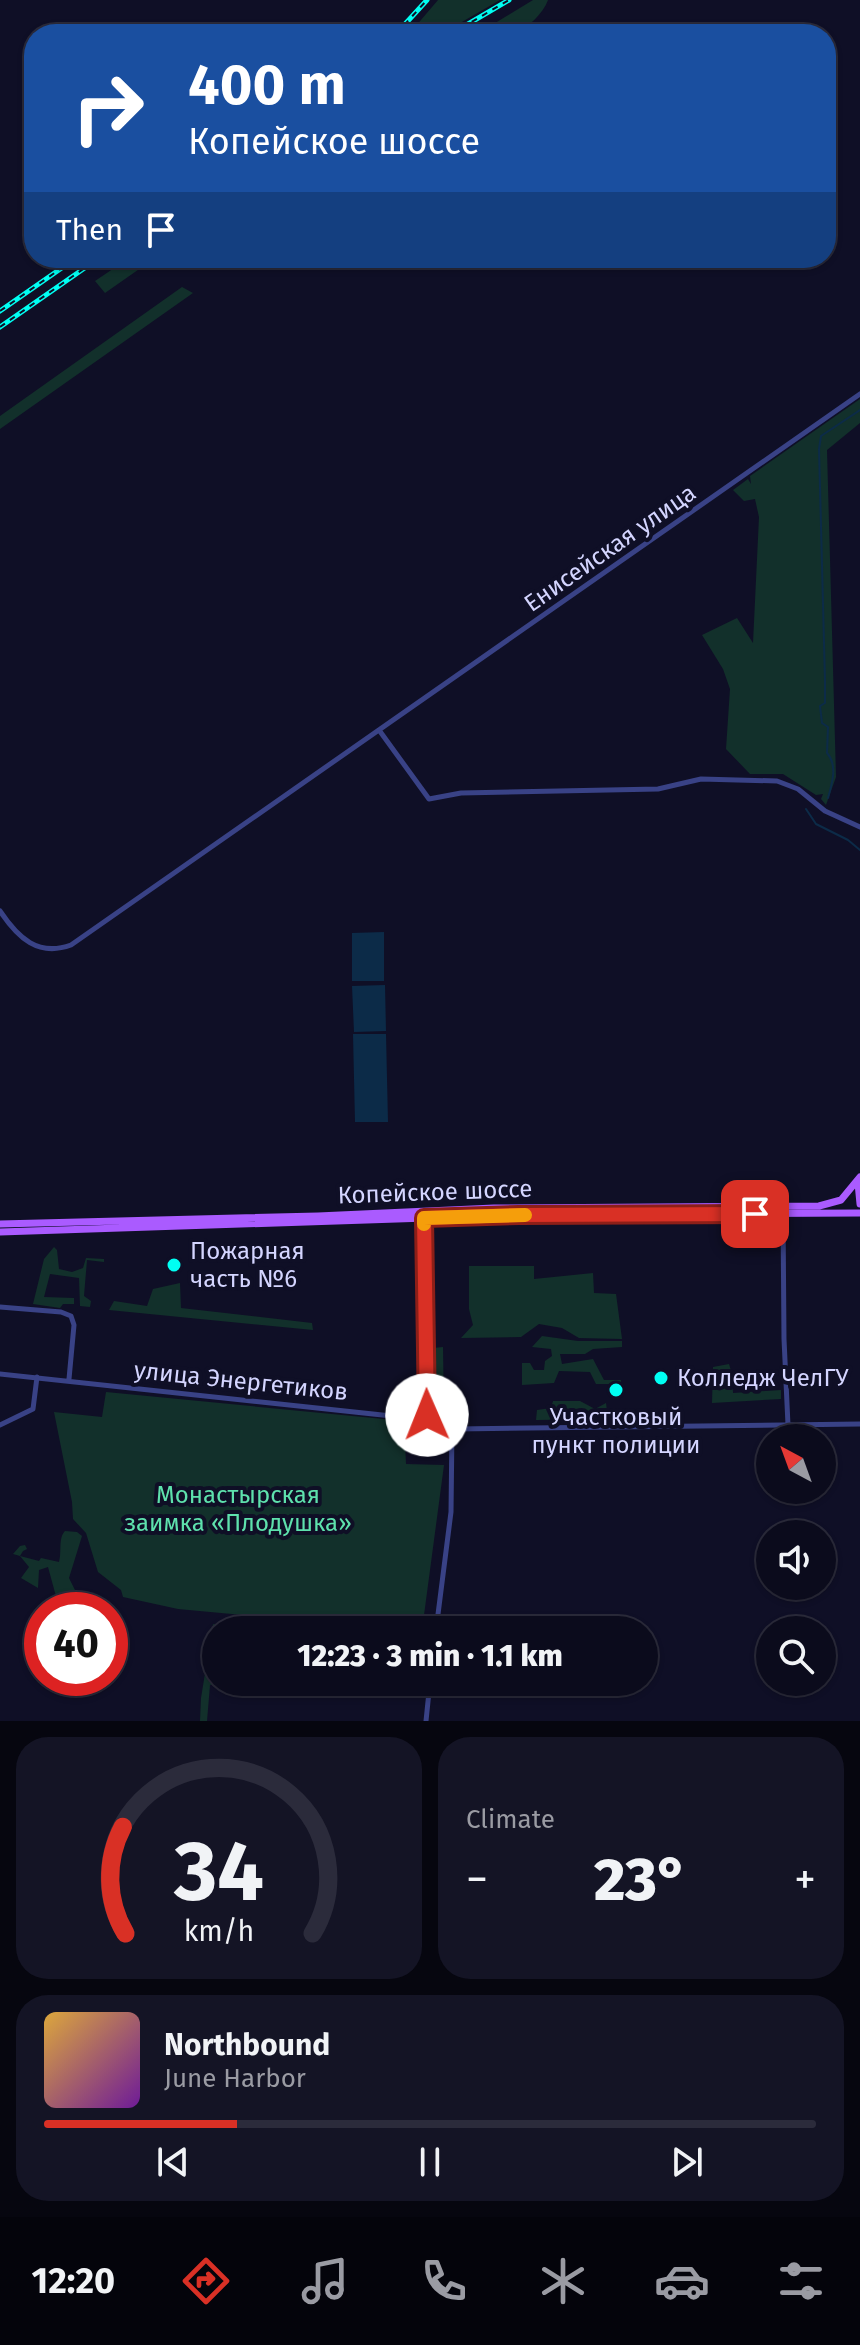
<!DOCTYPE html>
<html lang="en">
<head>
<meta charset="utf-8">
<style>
  body { margin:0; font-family:"Fira Sans",sans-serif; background:#141425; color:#f1f3f6; height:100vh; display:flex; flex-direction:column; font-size:30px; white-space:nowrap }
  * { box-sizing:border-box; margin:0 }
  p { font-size:26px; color:#9a9ba3 }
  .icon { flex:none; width:44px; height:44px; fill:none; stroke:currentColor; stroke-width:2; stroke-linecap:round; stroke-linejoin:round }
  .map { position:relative; height:1721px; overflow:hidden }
  .details { display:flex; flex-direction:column; gap:16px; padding:16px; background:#06060f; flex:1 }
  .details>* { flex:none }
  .top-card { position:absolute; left:24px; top:24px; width:812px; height:244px; border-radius:32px; box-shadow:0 2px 6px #0004,0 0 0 2px #2b2b3b; background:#1a4fa0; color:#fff; overflow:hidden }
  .needle { width:52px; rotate:319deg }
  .fabs { position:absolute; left:756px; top:1424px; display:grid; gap:16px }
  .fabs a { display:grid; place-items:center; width:80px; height:80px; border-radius:50%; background:#0b0b1c; box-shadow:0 2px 6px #0004,0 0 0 2px #2b2b3b; font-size:40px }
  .speed { position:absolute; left:24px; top:1592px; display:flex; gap:16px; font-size:40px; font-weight:700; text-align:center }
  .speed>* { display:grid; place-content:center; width:104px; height:104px; border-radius:50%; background:#0b0b1c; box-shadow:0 2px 6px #0004,0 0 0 2px #2b2b3b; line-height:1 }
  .speed .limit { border:12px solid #d22; background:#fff; color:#111 }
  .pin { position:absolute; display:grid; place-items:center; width:68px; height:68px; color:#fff; margin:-34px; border-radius:16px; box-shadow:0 4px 12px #0006 }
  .me { position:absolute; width:88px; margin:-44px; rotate:359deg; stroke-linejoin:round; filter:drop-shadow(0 0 6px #0008) }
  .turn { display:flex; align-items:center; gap:28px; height:168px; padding:0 32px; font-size:36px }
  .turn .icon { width:104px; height:104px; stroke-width:2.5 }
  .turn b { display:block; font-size:56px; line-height:68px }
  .then { display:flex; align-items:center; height:76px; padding:0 32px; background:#0003; gap:16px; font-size:30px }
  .big { font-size:60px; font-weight:800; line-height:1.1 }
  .details .card { flex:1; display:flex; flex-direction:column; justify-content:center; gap:12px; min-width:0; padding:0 28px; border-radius:32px; background:#141425 }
  .details .dial { align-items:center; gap:0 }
  .dial svg { height:208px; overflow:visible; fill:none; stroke:#2b2b3b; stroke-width:7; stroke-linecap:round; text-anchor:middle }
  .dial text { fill:#f1f3f6; stroke:none }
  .song { display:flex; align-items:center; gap:24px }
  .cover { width:96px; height:96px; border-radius:12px; background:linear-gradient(135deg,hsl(40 70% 55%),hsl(280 70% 35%)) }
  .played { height:8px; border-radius:4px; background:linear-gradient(90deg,#d93025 25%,#2b2b3b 25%) }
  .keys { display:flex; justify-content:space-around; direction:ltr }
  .heat { display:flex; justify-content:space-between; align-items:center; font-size:44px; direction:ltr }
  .details .tiles { flex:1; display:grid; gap:16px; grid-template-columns:1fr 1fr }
  .card:last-child { grid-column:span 2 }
  .trip { position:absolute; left:202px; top:1616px; width:456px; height:80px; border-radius:40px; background:#0b0b1c; box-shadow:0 2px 6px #0004,0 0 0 2px #2b2b3b; font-weight:800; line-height:80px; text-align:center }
  .dock { display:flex; height:128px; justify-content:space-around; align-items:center; background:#04040b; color:#9a9ba3 }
  .dock .icon { width:56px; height:56px }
  .dock .on { color:#d93025 }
  .dock b { font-size:36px; color:#f1f3f6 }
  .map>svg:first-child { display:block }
</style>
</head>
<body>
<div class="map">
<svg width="860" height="1721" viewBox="0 0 860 1721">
  <rect width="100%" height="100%" fill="#0f0f26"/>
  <path fill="#12302b" d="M 438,0 L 500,0 L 441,34 L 409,34 Z
    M 533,0 L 548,0 C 543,14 528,27 515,34 L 477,34 Z
    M 129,258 L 155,258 L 105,293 L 95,281 Z
    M 182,287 L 193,293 L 0,429 L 0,416 Z
    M 860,399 L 860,423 L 827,450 L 836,777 L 826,805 L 821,799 L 823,794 L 816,795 L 783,774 L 750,774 L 726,749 L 730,689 L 723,669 L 702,635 L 737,618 L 753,643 L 759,517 L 755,499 L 744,501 L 733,490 L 748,479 L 751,484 L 750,476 Z
    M 54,1247 L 57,1250 L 59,1269 L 72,1272 L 83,1268 L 86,1258 L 104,1259 L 104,1262 L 87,1260 L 84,1296 L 91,1301 L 90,1307 L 80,1306 L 79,1278 L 50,1274 L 44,1297 L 74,1298 L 74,1304 L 63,1304 L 60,1308 L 33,1304 L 44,1259 Z
    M 469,1266 L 534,1266 L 534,1279 L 593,1273 L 594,1293 L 616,1294 L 622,1339 L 579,1338 L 562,1328 L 539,1324 L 521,1337 L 461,1338 L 473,1325 L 469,1309 Z
    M 180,1283 L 181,1308 L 312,1323 L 313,1330 L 109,1310 L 114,1301 L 147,1306 L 153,1289 Z
    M 542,1336 L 578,1341 L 622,1341 L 622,1347 L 593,1349 L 585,1354 L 560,1354 L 562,1364 L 593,1359 L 604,1380 L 621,1380 L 621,1384 L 596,1384 L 590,1372 L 559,1371 L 554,1383 L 522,1385 L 522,1363 L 530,1363 L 534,1370 L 544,1370 L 545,1361 L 552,1356 L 551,1349 L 532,1347 Z
    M 443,1347 L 444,1413 L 430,1414 L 429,1354 L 433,1348 Z
    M 729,1364 L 732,1374 L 733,1393 L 781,1390 L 781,1399 L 712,1403 L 713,1367 Z
    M 106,1392 L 404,1421 L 406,1464 L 444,1465 L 422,1630 L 356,1625 L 344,1627 L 341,1624 L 178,1609 L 123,1597 L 121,1590 L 98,1572 L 86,1533 L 73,1519 L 72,1502 L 54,1412 L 102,1417 Z
    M 553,1401 L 580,1401 L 595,1409 L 606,1403 L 608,1419 L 536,1420 L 537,1410 L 551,1408 Z
    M 65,1531 L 77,1532 L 82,1536 L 69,1578 L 75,1590 L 73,1600 L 65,1604 L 57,1600 L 48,1567 L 39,1570 L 38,1588 L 21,1578 L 29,1567 L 20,1556 L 13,1554 L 20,1546 L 25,1545 L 27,1549 L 23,1551 L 20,1556 L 39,1561 L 41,1558 L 59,1562 C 62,1552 58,1538 65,1531 Z
    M 213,1624 L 222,1625 L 221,1630 L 216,1630 L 218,1684 L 210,1685 L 207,1721 L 200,1721 L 201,1698 Z"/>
  <path fill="#0c2b48" d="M 384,932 L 384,981 L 352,981 L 352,933 Z
    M 385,985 L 386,1031 L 354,1032 L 352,986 Z
    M 353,1034 L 386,1034 L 388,1122 L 355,1122 Z"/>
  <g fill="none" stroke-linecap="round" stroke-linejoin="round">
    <path stroke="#0c2b48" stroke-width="2" d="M 828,798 C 832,784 838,765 827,753 L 828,727 L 822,723 L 820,706 L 825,703 L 825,681 L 819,449 L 821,436 L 860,410
      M 806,809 L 816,824 L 848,840 L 860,850"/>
    <path stroke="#394286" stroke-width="5" d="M 379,730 L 429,799 L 461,793 L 658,789 L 701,779 L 777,781 L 798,789 L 825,811 L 860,827
      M 0,911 C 18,938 38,957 71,945 L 860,394
      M 783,1213 L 784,1339 L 788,1425
      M 424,1218 L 427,1422
      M 0,1307 L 61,1312 L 71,1316 L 74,1325 L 69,1379
      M 0,1374 L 401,1417 L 457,1429 L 860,1424
      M 0,1425 L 33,1409 L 37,1377
      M 436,1630 L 451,1512 L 452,1429
      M 426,1721 L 430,1682"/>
    <path stroke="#aa5bff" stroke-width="7" d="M 858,1183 L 860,1204
      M 0,1224 L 318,1216 L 494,1208 L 819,1206 L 841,1200 L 860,1177
      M 0,1232 L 519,1215 L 860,1213"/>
    <g stroke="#00fff3" stroke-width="5">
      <path id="rail" d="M 396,34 L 427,0
        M 451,34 L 509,0
        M 0,311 L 76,258
        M 0,327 L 99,258"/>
    </g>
    <use href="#rail" stroke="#0f0f26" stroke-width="2" stroke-dasharray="6" stroke-linecap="butt"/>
  </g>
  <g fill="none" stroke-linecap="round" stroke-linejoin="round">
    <g stroke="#8d1f18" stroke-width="20">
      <path id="route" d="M 427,1415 L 424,1218 L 519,1215 L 755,1214"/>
    </g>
    <use href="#route" stroke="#d93025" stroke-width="14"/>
    <path stroke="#f59e0b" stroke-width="14" d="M 424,1224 L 424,1218 L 525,1215"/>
  </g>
  <g fill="#00fff3" stroke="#0f0f26" stroke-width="3">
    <circle cx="174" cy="1265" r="8"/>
    <circle cx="661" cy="1378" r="8"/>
    <circle cx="616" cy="1390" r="8"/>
  </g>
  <g text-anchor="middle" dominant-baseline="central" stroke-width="8" stroke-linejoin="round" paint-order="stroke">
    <g font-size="24" fill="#d4d5ff" stroke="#0f0f26">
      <text transform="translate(610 548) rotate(-35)">Енисейская улица</text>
      <text transform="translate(435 1192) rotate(-2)">Копейское шоссе</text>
      <text transform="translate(241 1381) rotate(6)">улица Энергетиков</text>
    </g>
    <g font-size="24" fill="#d4d5ff" stroke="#0f0f26" text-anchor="start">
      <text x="190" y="1251">Пожарная<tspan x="190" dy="28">часть №6</tspan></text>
      <text x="677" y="1378">Колледж ЧелГУ</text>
      <text x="616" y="1417" text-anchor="middle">Участковый<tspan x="616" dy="28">пункт полиции</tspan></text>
    </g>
    <g font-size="24" fill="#5ee1ad" stroke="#0f0f26">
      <text x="238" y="1495">Монастырская<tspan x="238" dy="28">заимка «Плодушка»</tspan></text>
    </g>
  </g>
</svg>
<div class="fabs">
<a><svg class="needle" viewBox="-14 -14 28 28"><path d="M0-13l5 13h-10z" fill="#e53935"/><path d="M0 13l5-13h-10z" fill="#9a9ba3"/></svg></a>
<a><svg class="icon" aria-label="sound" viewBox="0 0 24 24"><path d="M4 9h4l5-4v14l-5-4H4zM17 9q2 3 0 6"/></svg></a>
<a><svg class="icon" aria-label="search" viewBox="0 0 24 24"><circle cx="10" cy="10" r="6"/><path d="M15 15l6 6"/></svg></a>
</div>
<div class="speed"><div class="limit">40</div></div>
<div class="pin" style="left:755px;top:1214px;background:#d93025"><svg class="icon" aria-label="arrive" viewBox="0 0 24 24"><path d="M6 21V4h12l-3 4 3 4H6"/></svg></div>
<svg class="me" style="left:427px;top:1415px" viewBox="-20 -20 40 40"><circle r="19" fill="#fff"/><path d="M0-13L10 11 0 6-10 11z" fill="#d93025"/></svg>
<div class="trip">12:23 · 3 min · 1.1 km</div>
<div class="top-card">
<div class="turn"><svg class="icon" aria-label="right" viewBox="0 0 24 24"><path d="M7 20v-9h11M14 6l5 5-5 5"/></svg><div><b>400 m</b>Копейское шоссе</div></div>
<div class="then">Then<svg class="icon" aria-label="arrive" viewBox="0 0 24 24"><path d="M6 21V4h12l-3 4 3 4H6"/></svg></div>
</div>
</div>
<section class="details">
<div class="tiles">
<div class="card dial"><svg viewBox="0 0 100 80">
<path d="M14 69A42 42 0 1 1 86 69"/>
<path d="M14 69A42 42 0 0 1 13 28" stroke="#d93025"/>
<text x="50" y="56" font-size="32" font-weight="700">34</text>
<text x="50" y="72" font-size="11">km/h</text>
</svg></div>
<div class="card"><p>Climate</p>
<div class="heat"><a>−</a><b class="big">23°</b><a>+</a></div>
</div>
<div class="card">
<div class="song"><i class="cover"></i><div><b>Northbound</b><p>June Harbor</p></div></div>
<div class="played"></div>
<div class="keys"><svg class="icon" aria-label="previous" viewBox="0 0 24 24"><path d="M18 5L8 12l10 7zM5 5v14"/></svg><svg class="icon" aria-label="pause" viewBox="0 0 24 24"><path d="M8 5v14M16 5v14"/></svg><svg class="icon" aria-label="next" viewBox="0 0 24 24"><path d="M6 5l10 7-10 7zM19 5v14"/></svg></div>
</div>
</div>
</section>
<nav class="dock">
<b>12:20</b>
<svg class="icon on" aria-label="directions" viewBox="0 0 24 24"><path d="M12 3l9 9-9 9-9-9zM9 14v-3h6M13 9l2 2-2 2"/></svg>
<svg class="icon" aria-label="music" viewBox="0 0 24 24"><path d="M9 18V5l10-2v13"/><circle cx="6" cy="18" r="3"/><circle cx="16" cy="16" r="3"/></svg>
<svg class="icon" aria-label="phone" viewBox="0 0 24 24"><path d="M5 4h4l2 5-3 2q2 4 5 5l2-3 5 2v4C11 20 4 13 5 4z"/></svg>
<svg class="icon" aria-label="climate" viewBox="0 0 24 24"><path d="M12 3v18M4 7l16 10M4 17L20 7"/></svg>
<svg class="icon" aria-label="car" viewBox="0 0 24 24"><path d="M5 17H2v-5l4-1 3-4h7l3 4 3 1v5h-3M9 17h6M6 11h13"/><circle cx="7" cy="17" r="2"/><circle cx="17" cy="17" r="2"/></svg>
<svg class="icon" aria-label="filters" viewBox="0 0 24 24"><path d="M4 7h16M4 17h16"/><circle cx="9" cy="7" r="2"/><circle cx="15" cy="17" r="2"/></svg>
</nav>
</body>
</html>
